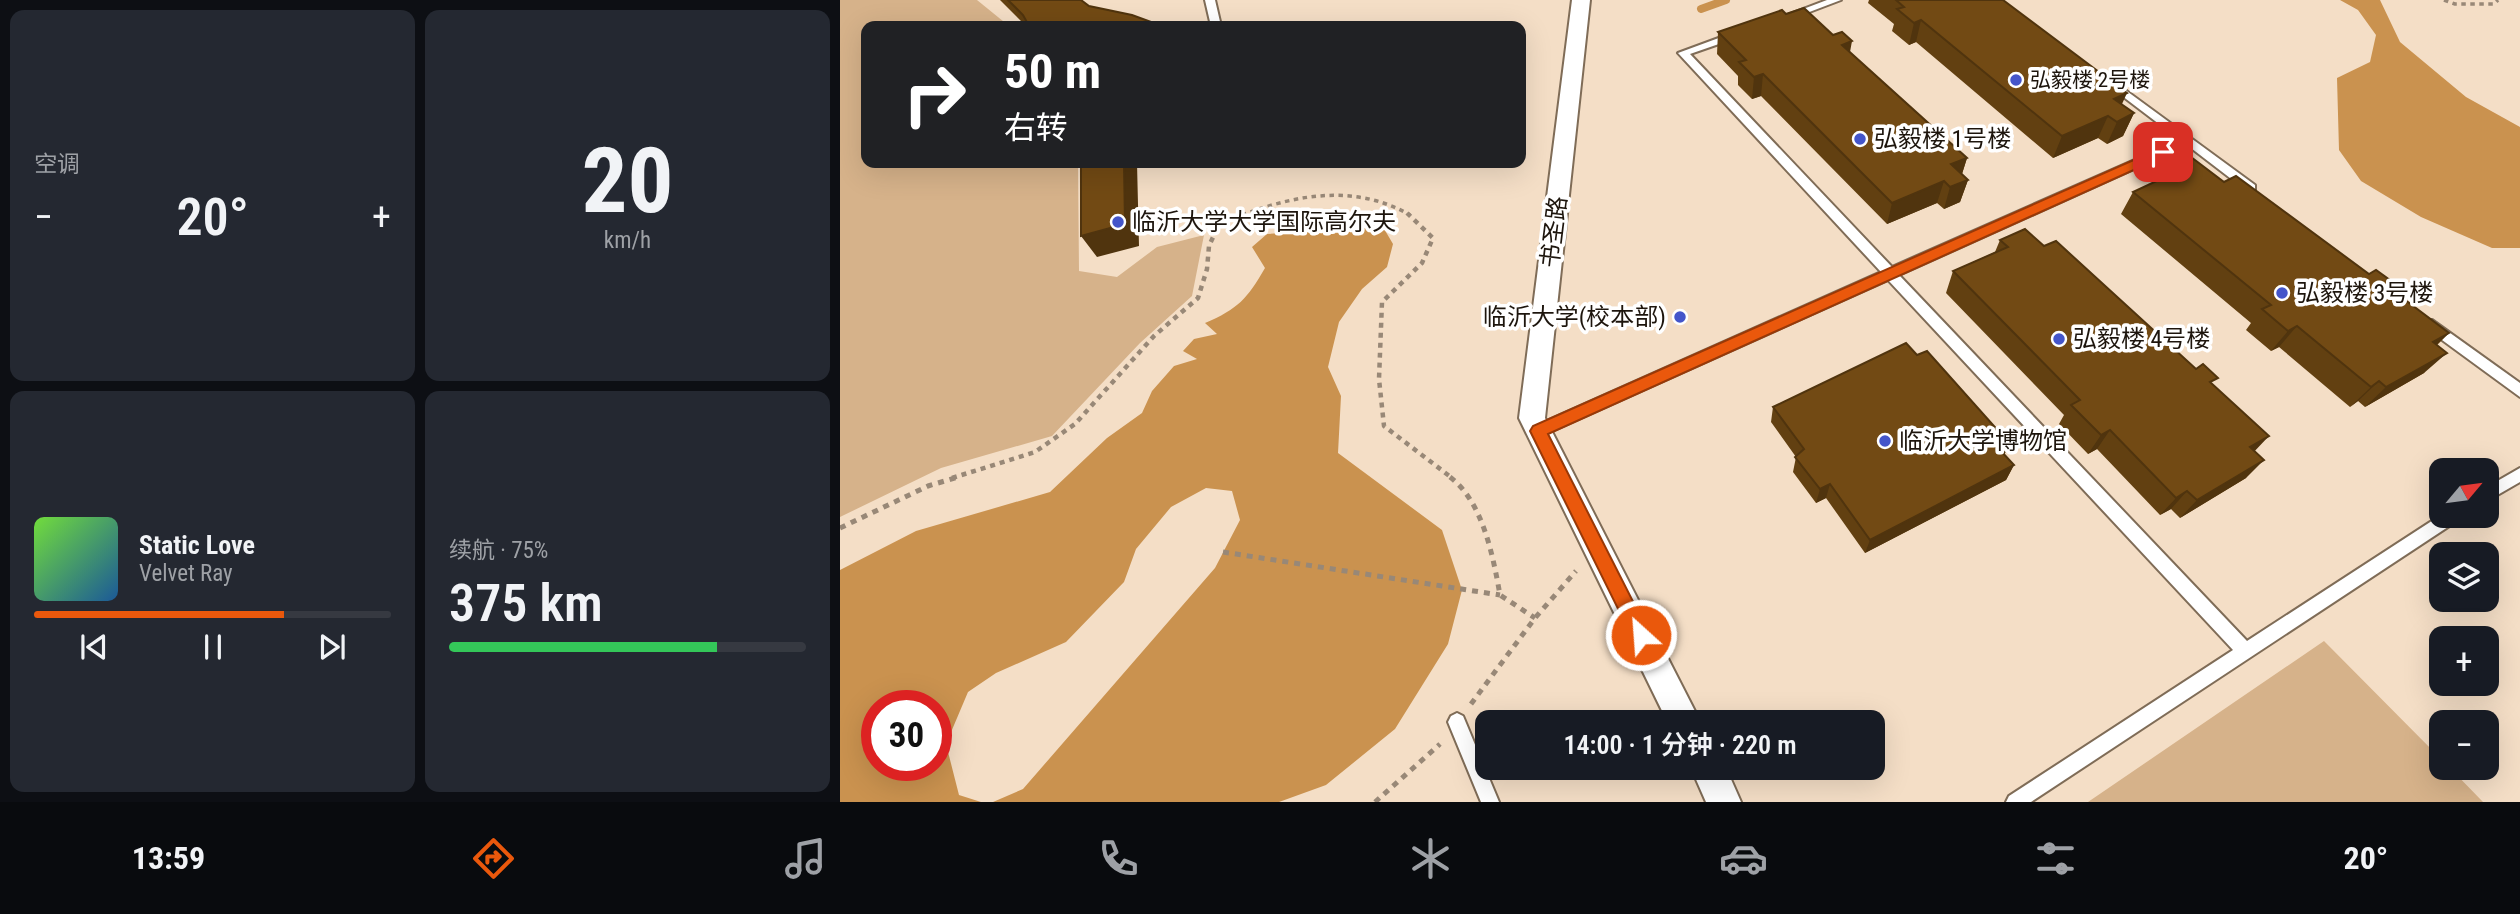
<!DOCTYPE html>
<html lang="zh">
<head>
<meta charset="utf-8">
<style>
  body { margin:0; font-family:"Roboto Condensed","Noto Sans SC",sans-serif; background:#242831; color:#f1f3f6; height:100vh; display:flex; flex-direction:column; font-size:26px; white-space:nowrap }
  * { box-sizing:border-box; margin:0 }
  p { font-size:23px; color:#9ea1a6 }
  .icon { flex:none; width:38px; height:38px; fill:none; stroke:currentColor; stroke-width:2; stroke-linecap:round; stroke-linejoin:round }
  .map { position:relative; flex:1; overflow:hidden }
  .details { display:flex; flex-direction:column; gap:10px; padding:10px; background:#0d0f14; width:840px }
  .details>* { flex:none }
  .hud { position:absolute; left:21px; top:21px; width:665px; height:147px; border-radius:14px; box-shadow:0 7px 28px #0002; background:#202124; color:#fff; overflow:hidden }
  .needle { width:46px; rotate:61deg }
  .fabs { position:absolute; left:1589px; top:458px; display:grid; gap:14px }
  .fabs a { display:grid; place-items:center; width:70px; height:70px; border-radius:14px; background:#171b24; box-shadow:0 7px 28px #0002; font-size:35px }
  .speed { position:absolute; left:21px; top:690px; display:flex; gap:14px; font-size:35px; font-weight:700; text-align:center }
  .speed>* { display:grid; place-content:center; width:91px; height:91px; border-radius:50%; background:#171b24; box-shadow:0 7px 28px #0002; line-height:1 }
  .speed .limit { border:10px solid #d22; background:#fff; color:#111 }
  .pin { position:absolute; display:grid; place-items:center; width:60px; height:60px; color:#fff; margin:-30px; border-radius:14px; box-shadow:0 4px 10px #0006 }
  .me { position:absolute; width:77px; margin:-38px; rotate:334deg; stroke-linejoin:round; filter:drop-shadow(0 0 5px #0008) }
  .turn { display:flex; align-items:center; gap:24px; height:147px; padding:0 28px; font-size:32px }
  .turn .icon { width:91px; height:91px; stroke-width:2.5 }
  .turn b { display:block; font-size:49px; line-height:60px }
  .big { font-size:52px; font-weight:600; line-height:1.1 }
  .details .widget { flex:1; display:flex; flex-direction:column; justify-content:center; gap:10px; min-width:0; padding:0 24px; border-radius:14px; background:#242831 }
  .details .dial { align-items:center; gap:0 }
  .dial b { font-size:91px; line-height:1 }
  .song { display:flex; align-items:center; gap:21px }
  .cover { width:84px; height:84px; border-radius:10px; background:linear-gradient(135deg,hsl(100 70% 55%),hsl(210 70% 35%)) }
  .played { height:7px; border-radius:4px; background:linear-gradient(90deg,#ea580c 70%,#363941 70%) }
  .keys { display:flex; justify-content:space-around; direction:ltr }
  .heat { display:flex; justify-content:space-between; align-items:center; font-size:38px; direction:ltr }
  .charge { height:10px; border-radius:5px; background:linear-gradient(90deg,#34c759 75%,#363941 0) }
  .details .tiles { flex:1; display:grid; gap:10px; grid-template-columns:repeat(2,1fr) }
  .trip { position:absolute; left:635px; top:710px; width:410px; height:70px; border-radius:14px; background:#171b24; box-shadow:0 7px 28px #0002; font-weight:600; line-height:70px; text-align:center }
  .dock { display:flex; height:112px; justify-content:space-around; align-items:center; background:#090b0e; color:#9ea1a6 }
  .dock .icon { width:49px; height:49px }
  .dock .active { color:#ea580c }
  .dock b { font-size:32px; color:#f1f3f6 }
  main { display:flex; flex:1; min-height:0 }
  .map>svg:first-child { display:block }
</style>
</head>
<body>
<main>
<section class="details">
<div class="tiles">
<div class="widget"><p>空调</p>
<div class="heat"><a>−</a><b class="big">20°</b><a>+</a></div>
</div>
<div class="widget dial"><b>20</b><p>km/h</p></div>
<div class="widget">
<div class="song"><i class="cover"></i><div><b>Static Love</b><p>Velvet Ray</p></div></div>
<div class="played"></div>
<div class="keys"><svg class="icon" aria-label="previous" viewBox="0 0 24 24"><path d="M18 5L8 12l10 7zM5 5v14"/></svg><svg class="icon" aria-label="pause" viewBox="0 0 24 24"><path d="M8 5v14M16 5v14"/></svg><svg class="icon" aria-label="next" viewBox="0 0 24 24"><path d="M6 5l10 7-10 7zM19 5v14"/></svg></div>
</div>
<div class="widget"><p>续航 · 75%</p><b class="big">375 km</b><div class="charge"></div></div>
</div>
</section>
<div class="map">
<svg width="1680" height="802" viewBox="0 0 1680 802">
  <rect width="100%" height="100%" fill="#f4dec6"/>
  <path fill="#d6b28a" d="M 0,0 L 137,0 L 169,26 L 26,26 L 26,163 L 238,163 L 239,271 L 277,277 L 317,247 L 364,235 L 352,296 L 300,343 L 212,436 L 101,468 L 0,517 Z
    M 1484,641 L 1601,759 L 1601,768 L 1610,768 L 1643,802 L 1248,802 Z"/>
  <path fill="#ca924f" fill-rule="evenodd" d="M 1500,0 L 1540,0 L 1560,42 L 1626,97 L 1680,127 L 1680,248 L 1652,248 L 1581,217 L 1521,181 L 1499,150 L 1497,78 L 1530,62 L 1536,35 L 1518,10 Z
    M 497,219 L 504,226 L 517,222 L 521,228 L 543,227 L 553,244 L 547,267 L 522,289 L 499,322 L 488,367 L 501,396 L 498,453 L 602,530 L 622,590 L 608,644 L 555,729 L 486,785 L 439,802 L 153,802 L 183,789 L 375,568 L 400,520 L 392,491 L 366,488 L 331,507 L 296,549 L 284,582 L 226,642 L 156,673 L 128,692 L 106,744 L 119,795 L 141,802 L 0,802 L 0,570 L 76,531 L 210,492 L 267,438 L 302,413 L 312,391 L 334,366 L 357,359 L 343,351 L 354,339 L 377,334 L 365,323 C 398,309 407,299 425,268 L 412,247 L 427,234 L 471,231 L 475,223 L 487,226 ZM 37,705 L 96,705 L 96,765 L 37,765 Z"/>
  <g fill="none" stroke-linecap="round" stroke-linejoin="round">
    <path stroke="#ca924f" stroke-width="8" d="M 861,9 L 886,0"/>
    <g stroke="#7f6c57" stroke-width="4">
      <path id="service" d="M 365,0 L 375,0 L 381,26 L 371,26 Z
        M 987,0 L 1001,0 L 951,19 L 942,17 Z
        M 895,32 L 899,33 L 899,37 L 850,54 L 1052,267 L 1340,140 L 1269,86 L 1269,82 L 1273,81 L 1415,185 L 1415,191 L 1407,191 L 1347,145 L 1059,275 L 1407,641 L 1601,515 L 1619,516 L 1617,521 L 1191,802 L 1166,802 L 1169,796 L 1393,650 L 1048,280 L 703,435 L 698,437 L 693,435 L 691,431 L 693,427 L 1041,272 L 838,53 Z
        M 1592,320 L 1680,383 L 1680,397 L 1587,329 L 1585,325 L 1587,321 Z
        M 1680,468 L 1680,482 L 1647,501 L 1647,487 Z
        M 617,713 L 623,716 L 659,802 L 641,802 L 608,722 L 611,716 Z"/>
    </g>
    <g stroke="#7f6c57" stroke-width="4">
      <path id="minor" d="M 732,0 L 750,0 L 705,418 L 861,723 L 828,723 L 679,418 Z
        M 851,768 L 886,768 L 901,802 L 866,802 Z"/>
    </g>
    <path stroke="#988877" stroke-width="3.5" stroke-dasharray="4.5 4.5" stroke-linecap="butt" d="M 1604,0 L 1615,4 L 1654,4 L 1658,0
      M 402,215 C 458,194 516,184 570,215"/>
    <path stroke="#988877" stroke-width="4.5" stroke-dasharray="5 5" stroke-linecap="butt" d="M 567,213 L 593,238 L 582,263 L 542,302 L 539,379 L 544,426 L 612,478
      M 112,478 L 195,452 L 235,424 L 314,336 L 358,298 L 367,269 L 369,246 L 379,224 L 407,213"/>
    <path stroke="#988877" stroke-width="5" stroke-dasharray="6 6" stroke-linecap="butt" d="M 610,477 C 643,502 653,556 660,595 L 695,618
      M 0,528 L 88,486 L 118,477
      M 383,552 L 660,595
      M 631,704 L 695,618 L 736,571
      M 535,802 L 600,744"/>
    <use href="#service" fill="#fff" fill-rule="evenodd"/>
    <use href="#minor" fill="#fff" fill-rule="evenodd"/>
  </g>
  <path fill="#624011" d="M 160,0 L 241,0 L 249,6 L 322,26 L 186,26 Z
    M 1029,0 L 1163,0 L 1282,105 L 1294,113 L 1283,136 L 1267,144 L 1258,138 L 1213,158 L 1076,42 L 1069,45 L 1052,31 L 1054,24 L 1028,3 Z
    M 946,14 L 1010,52 L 1127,158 L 1122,174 L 1128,180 L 1120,202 L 1104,209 L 1097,203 L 1047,224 L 921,96 L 912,99 L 898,85 L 898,76 L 877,54 L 878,32 Z
    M 1332,166 L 1384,182 L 1529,274 L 1554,283 L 1550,288 L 1609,333 L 1597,345 L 1584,373 L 1525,407 L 1518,401 L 1510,407 L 1439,347 L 1431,351 L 1406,330 L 1411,323 L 1281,214 L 1293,192 L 1326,177 Z
    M 1160,240 L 1204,246 L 1373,385 L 1415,451 L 1406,478 L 1340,518 L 1331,509 L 1320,515 L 1257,449 L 1248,454 L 1219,424 L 1224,415 L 1106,293 L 1113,271 L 1155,252 Z
    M 933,407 L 1165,455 L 1174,465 L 1166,480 L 1025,553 L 986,498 L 976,503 L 953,472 L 956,457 L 931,422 Z"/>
  <path fill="#50340e" d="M 1081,20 L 1076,42 L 1069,45 L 1074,23 Z
    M 1012,41 L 1008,63 L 1002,45 Z
    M 923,74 L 921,96 L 912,99 L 914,77 Z
    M 1287,93 L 1277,115 L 1268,116 L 1258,138 L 1213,158 L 1222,136 L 1274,99 Z
    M 1294,113 L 1283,136 L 1267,144 L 1277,122 Z
    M 1127,158 L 1120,180 L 1111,164 Z
    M 284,163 L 297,163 L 299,246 L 257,257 L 241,236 Z
    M 1128,180 L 1120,202 L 1104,209 L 1110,187 Z
    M 1104,181 L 1097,203 L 1047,224 L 1052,203 Z
    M 1457,326 L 1439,347 L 1431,351 L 1448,331 Z
    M 1609,333 L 1587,354 L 1593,342 Z
    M 1607,353 L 1584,373 L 1525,407 L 1546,387 Z
    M 1539,381 L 1518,401 L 1510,407 L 1531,387 Z
    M 1270,430 L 1257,449 L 1248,454 L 1261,435 Z
    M 1429,436 L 1411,455 L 1410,447 Z
    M 1170,444 L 1162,459 L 1160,450 Z
    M 1424,460 L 1406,478 L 1340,518 L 1357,500 Z
    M 1174,465 L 1166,480 L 1025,553 L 1030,540 Z
    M 990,484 L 986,498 L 976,503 L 980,489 Z
    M 1347,491 L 1331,509 L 1320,515 L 1336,498 Z"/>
  <path fill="#724a14" stroke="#50340e" stroke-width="2" d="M 168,0 L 241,0 L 249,6 L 292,15 L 322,26 L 189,26 L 183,15 Z
    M 1056,0 L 1163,0 L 1287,93 L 1274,99 L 1294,113 L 1277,122 L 1268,116 L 1222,136 L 1081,20 L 1074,23 L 1057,9 L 1064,7 Z
    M 964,8 L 993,35 L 1002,32 L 1012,41 L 1002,45 L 1127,158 L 1111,164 L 1128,180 L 1110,187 L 1104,181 L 1052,203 L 923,74 L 914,77 L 899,62 L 906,60 L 878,32 L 942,10 L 946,14 Z
    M 1351,157 L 1384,182 L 1396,176 L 1529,274 L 1536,270 L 1554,283 L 1548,287 L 1609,333 L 1593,342 L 1607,353 L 1546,387 L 1539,381 L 1531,387 L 1457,326 L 1448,331 L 1422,309 L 1431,305 L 1293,192 L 1338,171 L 1332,166 Z
    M 241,163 L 284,163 L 285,224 L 241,236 Z
    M 1185,229 L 1204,246 L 1216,241 L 1356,369 L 1363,364 L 1378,378 L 1370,382 L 1429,436 L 1410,447 L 1424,460 L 1357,500 L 1347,491 L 1336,498 L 1270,430 L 1261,435 L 1231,405 L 1240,400 L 1113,271 L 1168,247 L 1160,240 Z
    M 1066,343 L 1077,355 L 1087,351 L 1170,444 L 1160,450 L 1174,465 L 1030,540 L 990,484 L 980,489 L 955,457 L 964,449 L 933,407 Z"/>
  <path fill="#ea580c" stroke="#983908" stroke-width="2" d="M 1323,147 L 1329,152 L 1327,155 L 708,434 L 810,635 L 808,641 L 801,644 L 794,641 L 690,431 L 693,426 Z"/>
  <g fill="#4455ca" stroke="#fff" stroke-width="2.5">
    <circle cx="1176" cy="80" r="7"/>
    <circle cx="1020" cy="139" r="7"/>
    <circle cx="278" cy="222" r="7"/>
    <circle cx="1442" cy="293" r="7"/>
    <circle cx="840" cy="317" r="7"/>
    <circle cx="1219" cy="339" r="7"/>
    <circle cx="1045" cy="441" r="7"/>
  </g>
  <g text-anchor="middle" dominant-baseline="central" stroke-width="7" stroke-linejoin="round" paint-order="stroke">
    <g font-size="21" fill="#1d150d" stroke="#fff" text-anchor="start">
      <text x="1190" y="80">弘毅楼 2号楼</text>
    </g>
    <g font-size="24" fill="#1d150d" stroke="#fff" text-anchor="start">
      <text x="1034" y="139">弘毅楼 1号楼</text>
      <text x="292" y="222">临沂大学大学国际高尔夫</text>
      <text x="1456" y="293">弘毅楼 3号楼</text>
      <text x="826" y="317" text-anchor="end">临沂大学(校本部)</text>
      <text x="1233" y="339">弘毅楼 4号楼</text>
      <text x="1059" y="441">临沂大学博物馆</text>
    </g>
    <g font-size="24" fill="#1d150d" stroke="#fff">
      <text transform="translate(714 232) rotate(-83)">书圣路</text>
    </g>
  </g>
</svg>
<div class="fabs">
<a><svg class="needle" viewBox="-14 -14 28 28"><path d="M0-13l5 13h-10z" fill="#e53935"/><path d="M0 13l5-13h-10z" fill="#9ea1a6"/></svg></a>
<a><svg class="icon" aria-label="layers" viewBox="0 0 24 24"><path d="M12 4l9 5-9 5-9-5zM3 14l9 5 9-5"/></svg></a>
<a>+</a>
<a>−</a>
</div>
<div class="speed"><div class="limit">30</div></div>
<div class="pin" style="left:1323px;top:152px;background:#d93025"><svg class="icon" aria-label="arrive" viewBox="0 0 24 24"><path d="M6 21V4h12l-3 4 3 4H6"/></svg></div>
<svg class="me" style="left:801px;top:635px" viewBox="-20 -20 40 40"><circle r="17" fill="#ea580c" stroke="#fff" stroke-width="3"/><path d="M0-11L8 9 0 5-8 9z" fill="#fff"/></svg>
<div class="trip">14:00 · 1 分钟 · 220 m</div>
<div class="hud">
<div class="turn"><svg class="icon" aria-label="right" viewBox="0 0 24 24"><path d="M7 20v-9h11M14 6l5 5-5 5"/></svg><div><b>50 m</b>右转</div></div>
</div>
</div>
</main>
<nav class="dock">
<b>13:59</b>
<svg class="icon active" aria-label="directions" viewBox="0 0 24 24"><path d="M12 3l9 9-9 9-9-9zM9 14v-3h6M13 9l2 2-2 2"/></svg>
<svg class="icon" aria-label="music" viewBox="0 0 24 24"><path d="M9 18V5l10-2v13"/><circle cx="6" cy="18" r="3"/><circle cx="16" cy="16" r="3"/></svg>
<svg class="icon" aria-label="phone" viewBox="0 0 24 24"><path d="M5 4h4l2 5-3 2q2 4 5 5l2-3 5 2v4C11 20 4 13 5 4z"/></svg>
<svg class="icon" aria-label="climate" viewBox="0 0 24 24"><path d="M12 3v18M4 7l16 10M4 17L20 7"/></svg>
<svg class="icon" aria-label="car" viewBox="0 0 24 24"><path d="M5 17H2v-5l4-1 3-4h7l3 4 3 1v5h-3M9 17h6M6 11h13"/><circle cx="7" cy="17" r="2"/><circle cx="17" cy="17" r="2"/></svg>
<svg class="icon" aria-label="filters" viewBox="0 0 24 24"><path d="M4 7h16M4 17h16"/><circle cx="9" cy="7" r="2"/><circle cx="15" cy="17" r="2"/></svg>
<b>20°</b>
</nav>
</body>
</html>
